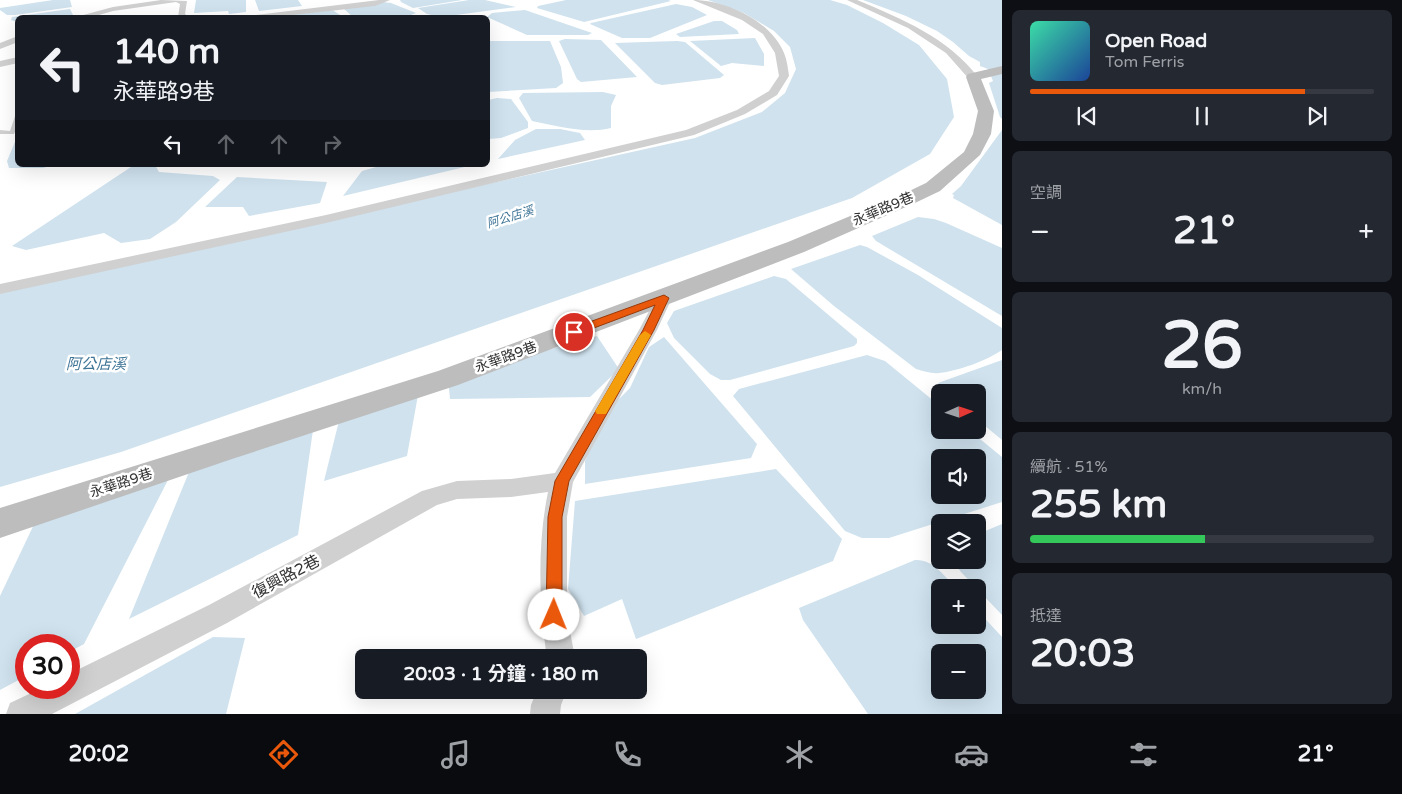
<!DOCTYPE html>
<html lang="zh-TW">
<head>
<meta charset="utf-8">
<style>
  body { margin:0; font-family:"Varela Round","Noto Sans TC",sans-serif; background:#242831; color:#f1f3f6; height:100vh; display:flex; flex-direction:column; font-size:19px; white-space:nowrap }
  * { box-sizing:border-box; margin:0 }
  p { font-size:16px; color:#9ea1a6 }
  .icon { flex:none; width:28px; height:28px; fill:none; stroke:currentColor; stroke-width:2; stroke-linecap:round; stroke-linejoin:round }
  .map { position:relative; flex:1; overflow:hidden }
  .side { display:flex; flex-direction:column; gap:10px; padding:10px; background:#0d0f14; width:400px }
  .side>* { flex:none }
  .banner { position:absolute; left:15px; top:15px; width:475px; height:152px; border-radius:8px; box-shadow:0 5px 20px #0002; background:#171b24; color:#f1f3f6; overflow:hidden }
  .needle { width:32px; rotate:87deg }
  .controls { position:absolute; left:931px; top:384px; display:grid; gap:10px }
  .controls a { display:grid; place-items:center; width:55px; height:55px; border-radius:8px; background:#171b24; box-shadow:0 5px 20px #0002; font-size:25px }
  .speed { position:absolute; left:15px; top:634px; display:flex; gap:10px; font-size:25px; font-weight:700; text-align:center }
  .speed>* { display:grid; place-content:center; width:65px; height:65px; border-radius:50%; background:#171b24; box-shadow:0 5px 20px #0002; line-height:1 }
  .speed .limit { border:8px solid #d22; background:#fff; color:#111 }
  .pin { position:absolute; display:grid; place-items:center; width:42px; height:42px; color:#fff; margin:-21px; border:2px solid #fff; border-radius:50%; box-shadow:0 1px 5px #0007 }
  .me { position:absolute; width:55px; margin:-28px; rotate:1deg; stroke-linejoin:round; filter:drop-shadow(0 0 4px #0008) }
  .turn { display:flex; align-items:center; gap:18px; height:105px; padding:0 15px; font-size:22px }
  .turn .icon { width:65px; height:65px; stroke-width:2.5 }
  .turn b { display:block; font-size:35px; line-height:42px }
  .lanes { display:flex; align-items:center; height:48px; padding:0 15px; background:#0003; justify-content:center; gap:25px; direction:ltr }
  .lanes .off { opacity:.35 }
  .big { font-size:38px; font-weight:700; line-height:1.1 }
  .side .widget { flex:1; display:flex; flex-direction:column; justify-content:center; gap:8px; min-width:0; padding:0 18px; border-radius:8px; background:#242831 }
  .side .dial { align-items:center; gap:0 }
  .dial b { font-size:65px; line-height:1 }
  .song { display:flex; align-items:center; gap:15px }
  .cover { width:60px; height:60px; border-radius:8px; background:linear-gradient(135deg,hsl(160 70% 55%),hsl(220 70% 35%)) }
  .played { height:5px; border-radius:2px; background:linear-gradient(90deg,#ea580c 80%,#363941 80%) }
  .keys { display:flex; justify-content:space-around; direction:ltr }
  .heat { display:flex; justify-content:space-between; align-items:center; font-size:28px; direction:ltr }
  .charge { height:8px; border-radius:4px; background:linear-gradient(90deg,#34c759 51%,#363941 0) }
  .trip { position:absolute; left:355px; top:649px; width:292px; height:50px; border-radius:8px; background:#171b24; box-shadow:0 5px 20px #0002; font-weight:700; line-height:50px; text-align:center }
  .dock { display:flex; height:80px; justify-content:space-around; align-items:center; background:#090b0e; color:#9ea1a6 }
  .dock .icon { width:35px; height:35px }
  .dock .selected { color:#ea580c }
  .dock b { font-size:22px; color:#f1f3f6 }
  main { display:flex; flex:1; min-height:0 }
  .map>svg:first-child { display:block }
</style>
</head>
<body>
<main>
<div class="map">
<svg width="1002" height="714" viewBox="0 0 1002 714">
  <rect width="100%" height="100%" fill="#fff"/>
  <path fill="#cfe2ee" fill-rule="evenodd" d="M 53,0 L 70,0 L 72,7 L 15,15 L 7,15 L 0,10 L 0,8 Z
    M 196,0 L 246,0 L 246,12 L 229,14 L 228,11 L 194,13 Z
    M 255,0 L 298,0 L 302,6 L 259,11 Z
    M 400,0 L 462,0 L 413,8 L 401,2 Z
    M 469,0 L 485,0 L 516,7 L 441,17 L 427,14 L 418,8 Z
    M 566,0 L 668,0 L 671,1 L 584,22 L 537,8 L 538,6 Z
    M 708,0 L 830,0 L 847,5 L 883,23 L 919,45 L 947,79 L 954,117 L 930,154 L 852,198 L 121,452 L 0,487 L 0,292 L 695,138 L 762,112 L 785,93 L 796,69 L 790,47 L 774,31 L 744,13 Z
    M 863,0 L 1002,0 L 1002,119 L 1000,117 L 989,83 L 993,81 L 988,69 L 980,66 L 980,62 L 969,56 L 953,42 L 937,31 L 906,16 Z
    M 383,2 L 391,3 L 416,13 L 406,17 L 353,17 L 343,8 Z
    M 676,4 L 692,7 L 707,15 L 650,38 L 622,38 L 590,24 L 591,23 Z
    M 70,9 L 74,17 L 18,18 L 17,22 L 11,20 L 12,17 Z
    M 331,9 L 343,17 L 274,18 L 280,15 Z
    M 525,10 L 592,33 L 588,35 L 527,35 L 487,17 L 492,13 Z
    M 714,21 L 722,21 L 737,30 L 739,34 L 680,37 L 676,34 Z
    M 755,38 L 764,54 L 764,66 L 732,63 L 721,66 L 690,41 Z
    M 565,39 L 601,40 L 637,77 L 581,82 L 577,79 L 559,41 Z
    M 488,41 L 550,41 L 561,67 L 563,83 L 556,88 L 488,92 Z
    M 677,41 L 685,42 L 724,75 L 720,78 L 662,85 L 655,83 L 615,43 Z
    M 603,92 L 616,95 L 611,106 L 611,128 C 586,134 557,126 532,121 L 519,98 L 523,93 Z
    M 497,98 L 511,99 L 528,122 L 528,128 L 501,138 L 488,139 L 488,100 Z
    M 536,129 L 560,129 L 580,133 L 585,140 L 498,159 L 515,140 Z
    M 1002,130 L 1002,225 L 953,198 L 954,195 L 952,194 L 961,186 Z
    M 17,137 L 18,165 L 54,165 L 43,168 L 9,168 L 7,161 Z
    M 134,165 L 155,165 L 159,172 L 213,176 L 220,180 L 176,222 L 150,239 L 121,243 L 104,233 L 26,250 L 12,246 Z
    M 383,165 L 473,165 L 343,196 L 362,171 Z
    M 237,177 L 327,182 L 320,203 L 249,216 L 243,207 L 205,207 Z
    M 918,217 L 934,219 L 946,223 L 1002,248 L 1002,316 L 876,241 L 872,236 Z
    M 860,245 L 867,247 L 918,275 L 1002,328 L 1002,350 C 986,361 958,371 939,373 C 931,374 924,371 916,369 L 834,306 L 791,269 Z
    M 774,276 L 786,279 L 857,339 L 857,343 L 854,346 L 730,380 L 721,380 L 710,374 L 674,338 L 667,323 L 674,311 Z
    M 597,336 L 619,369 L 590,397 L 450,399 L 448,378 Z
    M 664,337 L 757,444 L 751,458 L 585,484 L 585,461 L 608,410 L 630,388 L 649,347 Z
    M 867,355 L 885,361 L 940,406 L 940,430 L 969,430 L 1002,457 L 1002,502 L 889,538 L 862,538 L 845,531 L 733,396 L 739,389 ZM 940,458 L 978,458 L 978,495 L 940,495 Z
    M 1002,360 L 1002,440 L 978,420 L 978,392 L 944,392 L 938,383 Z
    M 418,395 L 407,456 L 324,481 L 339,421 Z
    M 313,430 L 298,535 L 129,619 L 189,472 Z
    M 776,469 L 842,539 L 833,561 L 636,639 L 622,599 L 584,616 L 568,589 L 575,501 Z
    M 168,480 L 84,644 L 69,652 L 69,645 L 26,645 L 26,676 L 0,690 L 0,596 L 37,518 Z
    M 1002,524 L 1002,615 L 961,572 L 952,560 L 978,560 L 978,534 Z
    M 915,560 C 933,559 944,576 955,587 L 940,588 L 940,625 L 978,625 L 978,611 L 1002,637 L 1002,714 L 868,714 L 803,620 L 799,608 ZM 940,652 L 978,652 L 978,690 L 940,690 Z
    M 213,637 L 245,638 L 226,714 L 75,714 Z"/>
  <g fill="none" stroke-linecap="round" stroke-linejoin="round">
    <path fill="#d0d0d0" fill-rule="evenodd" d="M 18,114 L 18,126 L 14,134 L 0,134 L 0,130 L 10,131 L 15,116 Z"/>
    <path fill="#d0d0d0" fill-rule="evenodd" d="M 161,0 L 187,1 L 185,14 L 190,18 L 178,17 L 180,4 L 176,2 L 113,11 L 88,18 L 72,18 L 113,7 Z
      M 379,0 L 390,0 L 375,6 L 265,18 L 232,18 Z
      M 693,0 C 726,0 771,21 784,53 C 787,60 788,69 789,76 L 777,95 L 745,114 L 694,135 L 326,223 L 0,294 L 0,284 L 326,215 L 686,130 L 737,110 L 769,91 L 779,76 L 775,53 L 763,34 L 742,20 Z
      M 847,0 L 857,0 C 902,19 947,37 978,77 L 977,79 L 969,79 L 946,53 L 908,28 Z
      M 18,36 L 18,42 L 0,49 L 0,43 Z
      M 18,57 L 18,63 L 0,67 L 0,61 Z
      M 664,293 L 670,294 L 672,298 L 657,330 L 573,482 L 567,517 L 567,615 L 575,658 L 547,658 C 539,604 537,545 548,492 L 511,497 L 457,499 L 437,505 L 227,623 L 52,714 L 6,714 L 10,703 L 42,688 L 69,688 L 69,674 L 209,605 L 422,491 L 457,481 L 511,479 L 555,473 L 639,330 L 656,298 L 658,294 Z
      M 537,690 L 567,690 L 561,705 L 560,714 L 530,714 L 531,705 Z"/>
    <path fill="#bdbdbd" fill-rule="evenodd" d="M 1002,66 L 1002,74 L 981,79 L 994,111 L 991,134 L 980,155 L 940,191 L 917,202 L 804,252 L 458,385 L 232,459 L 0,538 L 0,508 L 438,371 L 788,242 L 903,194 L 926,183 L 964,152 L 973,134 L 978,111 L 966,77 L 968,74 Z"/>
  </g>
  <path fill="#ea580c" stroke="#983908" d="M 664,295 L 669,298 L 654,330 L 569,481 L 562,517 L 562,615 L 560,620 L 554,622 L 548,620 L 546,615 L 548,517 L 555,481 L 643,330 L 655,305 L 578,334 L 570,334 L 569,332 L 570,329 Z"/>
  <path fill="#f59e0b" d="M 645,331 L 651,335 L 606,414 L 597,414 L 595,411 L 597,408 L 640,335 Z"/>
  <g text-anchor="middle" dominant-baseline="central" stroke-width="5" stroke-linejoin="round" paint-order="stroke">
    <g font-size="12" font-style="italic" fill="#3f7597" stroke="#fff">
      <text transform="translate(510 217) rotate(-17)">阿公店溪</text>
    </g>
    <g font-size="14" fill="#333" stroke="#fff">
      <text transform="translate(883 209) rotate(-23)">永華路9巷</text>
      <text transform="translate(506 357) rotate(-20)">永華路9巷</text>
      <text transform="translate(121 483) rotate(-18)">永華路9巷</text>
    </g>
    <g font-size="15" font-style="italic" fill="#3f7597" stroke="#fff">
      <text x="96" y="364">阿公店溪</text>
    </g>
    <g font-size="16" fill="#333" stroke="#fff">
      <text transform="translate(286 577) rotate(-28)">復興路2巷</text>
    </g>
  </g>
</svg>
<div class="controls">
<a><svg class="needle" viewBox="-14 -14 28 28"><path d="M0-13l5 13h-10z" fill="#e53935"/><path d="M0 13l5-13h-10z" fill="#9ea1a6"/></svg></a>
<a><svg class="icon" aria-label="sound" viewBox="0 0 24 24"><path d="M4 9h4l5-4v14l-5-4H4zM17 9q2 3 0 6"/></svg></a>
<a><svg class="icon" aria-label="layers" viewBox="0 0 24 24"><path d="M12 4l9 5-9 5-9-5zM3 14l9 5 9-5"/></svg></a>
<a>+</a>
<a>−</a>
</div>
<div class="speed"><div class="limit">30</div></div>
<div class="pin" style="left:574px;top:332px;background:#d93025"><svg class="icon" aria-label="arrive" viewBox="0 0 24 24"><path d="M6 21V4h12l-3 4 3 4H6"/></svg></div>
<svg class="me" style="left:554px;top:615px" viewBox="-20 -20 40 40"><circle r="19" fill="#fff"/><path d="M0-13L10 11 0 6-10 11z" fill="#ea580c"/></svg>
<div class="trip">20:03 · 1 分鐘 · 180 m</div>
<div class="banner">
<div class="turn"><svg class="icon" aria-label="left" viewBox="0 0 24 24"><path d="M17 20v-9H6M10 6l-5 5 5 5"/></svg><div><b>140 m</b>永華路9巷</div></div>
<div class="lanes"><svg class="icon" aria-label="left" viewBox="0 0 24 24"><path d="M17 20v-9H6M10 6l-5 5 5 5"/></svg><svg class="icon off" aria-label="ahead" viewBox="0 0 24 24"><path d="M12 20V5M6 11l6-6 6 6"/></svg><svg class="icon off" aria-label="ahead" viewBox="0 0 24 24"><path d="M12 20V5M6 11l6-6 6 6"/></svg><svg class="icon off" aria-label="right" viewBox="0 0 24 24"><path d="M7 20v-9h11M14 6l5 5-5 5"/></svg></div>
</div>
</div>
<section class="side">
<div class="widget">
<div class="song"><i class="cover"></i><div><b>Open Road</b><p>Tom Ferris</p></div></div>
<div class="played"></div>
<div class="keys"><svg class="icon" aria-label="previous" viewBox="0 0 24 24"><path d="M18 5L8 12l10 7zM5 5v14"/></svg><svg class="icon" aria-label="pause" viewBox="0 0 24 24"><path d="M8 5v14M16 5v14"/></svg><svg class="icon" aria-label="next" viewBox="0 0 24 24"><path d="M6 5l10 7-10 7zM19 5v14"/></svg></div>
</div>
<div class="widget"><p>空調</p>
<div class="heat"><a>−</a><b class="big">21°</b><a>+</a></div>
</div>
<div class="widget dial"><b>26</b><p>km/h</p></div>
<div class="widget"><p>續航 · 51%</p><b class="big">255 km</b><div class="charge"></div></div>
<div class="widget"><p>抵達</p><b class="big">20:03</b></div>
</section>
</main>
<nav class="dock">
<b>20:02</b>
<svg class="icon selected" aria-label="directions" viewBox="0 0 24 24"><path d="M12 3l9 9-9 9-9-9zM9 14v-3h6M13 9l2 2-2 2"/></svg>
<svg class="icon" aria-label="music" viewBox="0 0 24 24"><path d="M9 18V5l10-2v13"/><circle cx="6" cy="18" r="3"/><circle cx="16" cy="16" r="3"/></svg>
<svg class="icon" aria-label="phone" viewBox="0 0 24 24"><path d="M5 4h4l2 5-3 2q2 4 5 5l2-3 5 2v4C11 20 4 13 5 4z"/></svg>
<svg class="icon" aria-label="climate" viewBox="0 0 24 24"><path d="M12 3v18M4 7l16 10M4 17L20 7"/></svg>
<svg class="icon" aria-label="car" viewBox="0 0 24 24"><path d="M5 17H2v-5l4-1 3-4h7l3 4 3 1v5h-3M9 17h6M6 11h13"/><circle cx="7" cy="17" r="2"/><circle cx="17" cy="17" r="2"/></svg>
<svg class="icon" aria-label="filters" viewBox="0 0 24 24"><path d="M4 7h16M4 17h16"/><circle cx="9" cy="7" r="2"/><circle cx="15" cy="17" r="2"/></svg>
<b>21°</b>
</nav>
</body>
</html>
